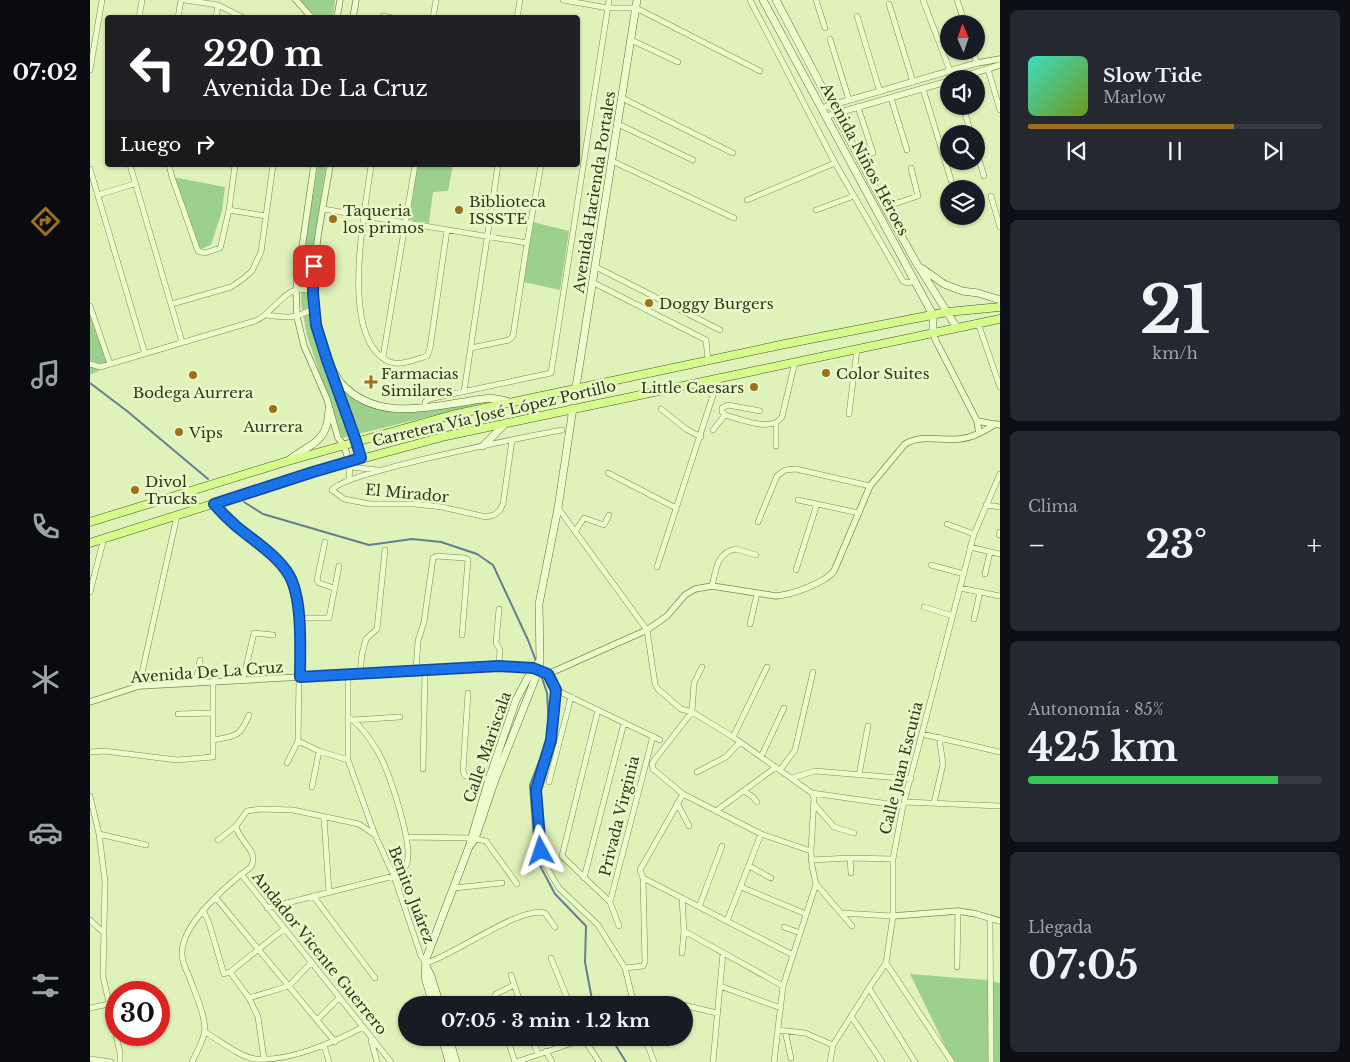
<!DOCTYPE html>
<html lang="es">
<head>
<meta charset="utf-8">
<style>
  body { margin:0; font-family:"Libre Baskerville",serif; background:#242831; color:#f1f3f6; height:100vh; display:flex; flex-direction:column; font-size:19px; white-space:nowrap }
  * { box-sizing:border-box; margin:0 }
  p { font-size:16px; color:#9ea1a6 }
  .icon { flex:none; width:28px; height:28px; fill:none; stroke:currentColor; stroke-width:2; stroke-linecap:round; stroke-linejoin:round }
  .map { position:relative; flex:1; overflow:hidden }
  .drawer { display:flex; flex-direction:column; gap:10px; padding:10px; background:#0d0f14; width:350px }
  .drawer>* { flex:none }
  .banner { position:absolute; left:15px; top:15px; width:475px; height:152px; border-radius:5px; box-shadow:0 1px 4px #0004; background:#202124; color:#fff; overflow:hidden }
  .needle { width:32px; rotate:358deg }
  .tools { position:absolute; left:850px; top:15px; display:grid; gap:10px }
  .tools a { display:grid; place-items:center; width:45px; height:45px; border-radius:50%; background:#171b24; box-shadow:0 1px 4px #0004; font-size:25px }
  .speed { position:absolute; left:15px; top:981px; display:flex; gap:10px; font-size:25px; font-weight:700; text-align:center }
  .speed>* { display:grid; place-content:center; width:65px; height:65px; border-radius:50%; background:#171b24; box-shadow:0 1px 4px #0004; line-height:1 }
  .speed .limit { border:8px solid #d22; background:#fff; color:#111 }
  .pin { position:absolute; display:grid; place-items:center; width:42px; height:42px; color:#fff; margin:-21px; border-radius:10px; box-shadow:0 2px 8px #0006 }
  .me { position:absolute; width:55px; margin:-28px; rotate:355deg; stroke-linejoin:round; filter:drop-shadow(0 0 4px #0008) }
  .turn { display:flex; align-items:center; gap:18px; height:105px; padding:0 15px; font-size:22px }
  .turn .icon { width:65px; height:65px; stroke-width:2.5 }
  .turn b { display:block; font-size:35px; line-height:42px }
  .then { display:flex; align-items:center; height:48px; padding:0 15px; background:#0003; gap:10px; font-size:19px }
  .big { font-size:38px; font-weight:700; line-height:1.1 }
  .drawer .card { flex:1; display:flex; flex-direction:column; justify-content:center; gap:8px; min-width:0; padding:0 18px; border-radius:8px; background:#242831 }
  .drawer .dial { align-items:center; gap:0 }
  .dial b { font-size:65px; line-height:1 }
  .song { display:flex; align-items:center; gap:15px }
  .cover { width:60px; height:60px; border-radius:8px; background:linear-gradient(135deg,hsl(170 70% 55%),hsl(80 70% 35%)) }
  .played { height:5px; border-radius:2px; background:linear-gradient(90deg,#9e6f1d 70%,#363941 70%) }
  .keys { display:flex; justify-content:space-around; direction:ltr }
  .heat { display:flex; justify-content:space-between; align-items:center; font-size:28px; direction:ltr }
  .charge { height:8px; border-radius:4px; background:linear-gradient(90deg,#34c759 85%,#363941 0) }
  .trip { position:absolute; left:308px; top:996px; width:295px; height:50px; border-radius:25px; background:#171b24; box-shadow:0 1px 4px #0004; font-weight:700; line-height:50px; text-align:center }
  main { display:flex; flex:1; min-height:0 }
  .tabs { display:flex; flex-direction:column; width:90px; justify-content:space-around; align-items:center; background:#090b0e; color:#9ea1a6 }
  .tabs .icon { width:35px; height:35px }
  .tabs .active { color:#9e6f1d }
  .tabs b { font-size:22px; color:#f1f3f6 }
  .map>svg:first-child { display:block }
</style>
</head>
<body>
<main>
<nav class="tabs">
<b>07:02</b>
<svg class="icon active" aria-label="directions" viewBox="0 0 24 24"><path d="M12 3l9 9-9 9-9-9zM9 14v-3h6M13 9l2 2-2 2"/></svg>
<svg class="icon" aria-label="music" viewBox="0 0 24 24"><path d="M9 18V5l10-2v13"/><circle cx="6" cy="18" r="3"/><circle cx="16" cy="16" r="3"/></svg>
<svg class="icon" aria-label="phone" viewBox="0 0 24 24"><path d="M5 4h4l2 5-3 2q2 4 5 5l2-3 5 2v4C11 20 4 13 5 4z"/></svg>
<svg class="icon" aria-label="climate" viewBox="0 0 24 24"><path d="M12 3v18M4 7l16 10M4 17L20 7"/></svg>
<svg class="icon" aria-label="car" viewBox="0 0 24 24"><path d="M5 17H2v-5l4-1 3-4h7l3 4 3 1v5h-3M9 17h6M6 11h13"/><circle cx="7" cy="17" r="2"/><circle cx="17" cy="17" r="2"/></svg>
<svg class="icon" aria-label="filters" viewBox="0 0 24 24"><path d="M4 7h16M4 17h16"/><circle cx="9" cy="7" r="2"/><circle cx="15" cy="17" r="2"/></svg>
</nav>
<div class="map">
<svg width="910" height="1062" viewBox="0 0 910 1062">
  <rect width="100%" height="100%" fill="#dff2ba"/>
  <path fill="#9ed08d" d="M 207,0 L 245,0 L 243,17 L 227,17 Z
    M 228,165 L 236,165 L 220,267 L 219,305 L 224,332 L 260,436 L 252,438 L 217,336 L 211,303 L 213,257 Z
    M 327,165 L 363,165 L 358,191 L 343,192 L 339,223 L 319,220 Z
    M 83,177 L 135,187 L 132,211 L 121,245 L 110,249 Z
    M 443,222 L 479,231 L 470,290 L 434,282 Z
    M 0,308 L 19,366 L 0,375 Z
    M 251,388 L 288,407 L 398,402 L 268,434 Z
    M 820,974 L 895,980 L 910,983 L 910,1062 L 863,1062 Z"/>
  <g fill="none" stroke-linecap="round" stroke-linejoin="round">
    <path stroke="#667f90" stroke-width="2" d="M 0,383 L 37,411 L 118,479
      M 154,502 L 173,514 L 279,545 L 322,539 L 351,542 L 387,554 L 403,565 L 438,640 L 446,661
      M 451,675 L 457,693 L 459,727 L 457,741 L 440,785 L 445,852 L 447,860 L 465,894 L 496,926 L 495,962 L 503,1005
      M 521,1038 L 536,1062"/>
    <g stroke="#808a53" stroke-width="6">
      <path id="minor" d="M 95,0 L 128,5 L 154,18
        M 473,0 L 518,8 L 546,8 L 670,71
        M 660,0 L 745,163 L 813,281 L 817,283 L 825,281
        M 726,0 L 735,28
        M 833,0 L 860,71 L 865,79
        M 867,0 L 875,24
        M 799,4 L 823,82
        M 293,16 L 302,18
        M 767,16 L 790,92
        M 49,18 L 52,0
        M 88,18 L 91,0
        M 126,18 L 128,5
        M 343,18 L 346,0
        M 427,18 L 430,0
        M 740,39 L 759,100
        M 541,40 L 588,62
        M 883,51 L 887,63
        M 898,69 L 910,110
        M 0,70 L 12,0
        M 833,89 L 861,180
        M 532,98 L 643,153
        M 801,98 L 817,150
        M 873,106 L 881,134
        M 768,107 L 783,153
        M 528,124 L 603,160
        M 886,150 L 894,176
        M 522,161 L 644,218
        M 40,165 L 92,342
        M 79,165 L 82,177 L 108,251 L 115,253 L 130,248 L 131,245 L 139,210 L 145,165
        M 281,165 C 276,208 247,340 300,362 C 311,366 327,359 337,356 L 340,348 L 357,230
        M 0,169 L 55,354
        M 8,195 L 44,184
        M 901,196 L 910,227
        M 657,200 L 745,163
        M 795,207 L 828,196 L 821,168
        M 233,209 L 437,243
        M 139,210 L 176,216
        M 726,210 L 764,196
        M 506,267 L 630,330
        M 504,283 L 616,340 L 618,360
        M 82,304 L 141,287 L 153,279 L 162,271 L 171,252 L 183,165
        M 0,306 L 20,364
        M 176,315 C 197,318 206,319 224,308
        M 888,323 L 910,387
        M 381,348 L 419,340 L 423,336 L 437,243 L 451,165
        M 293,357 L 325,165
        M 0,364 L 10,367 L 165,321 C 186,313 197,278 223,293
        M 374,392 L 408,165
        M 335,407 L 335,402 L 339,399 L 461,373 L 519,0
        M 571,409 L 596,429 L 611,437
        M 670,411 L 638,405 L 632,408 L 632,412 L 635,415 C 650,419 682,433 692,417 L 705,362
        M 759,414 L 767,349
        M 686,424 L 686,446
        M 623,430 L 635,415
        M 422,440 L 413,504 L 410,510 L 404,515 L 396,517 L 352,507 L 325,504 L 280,504 L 254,499 L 242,490 C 254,472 440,436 472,430
        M 261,467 L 287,470
        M 518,473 L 586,508
        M 259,480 L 260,464
        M 708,500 L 769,513
        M 124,504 L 143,524 L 184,557 L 199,574 L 202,582 L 210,618 L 208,741 L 197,763
        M 896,505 L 910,507
        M 468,508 L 557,630 L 565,684 L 568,689 L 591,709 L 602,712 L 643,737 L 722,793 L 724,799 L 721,851 L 722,866 L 726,884 L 693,986 L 684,1062
        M 668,522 L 687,476 L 695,470 L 706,469 L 780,486
        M 857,524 L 884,534
        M 485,532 L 494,518 L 514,525 L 519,515
        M 909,535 L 910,532
        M 235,542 L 227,580 L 229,583 L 244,588
        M 880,547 L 910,554
        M 841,565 L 874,574
        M 567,567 L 629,377
        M 706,570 L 727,504
        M 895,574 L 900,552
        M 622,586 C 626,570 627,552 646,549 L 666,555
        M 870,588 L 910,596
        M 0,592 L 14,538
        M 834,607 L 863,616
        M 210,618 L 239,618 L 249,566
        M 884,619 L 890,592
        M 660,624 L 667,594
        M 409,666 L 410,650 L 406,643 L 409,609
        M 326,670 L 328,641 L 334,622 L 343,558 L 346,556 L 375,558 L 378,560 L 372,635
        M 270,673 L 272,654 L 276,639 L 287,629 L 295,550
        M 258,674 L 258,760 L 285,835 L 304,876 L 331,956 L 336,963 C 363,956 431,905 455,913 L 465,927
        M 458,674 L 466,690 L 461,740 L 446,790 L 451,851 L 456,866 L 469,888 L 508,925 L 535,968 L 544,1005
        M 153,680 L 164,633 L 183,635
        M 106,682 L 110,660
        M 49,686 L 87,516
        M 466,690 L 570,740
        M 378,693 L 373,771 L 375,776 L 399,779
        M 508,710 L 472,856 L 520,902
        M 602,712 L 566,758 L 562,764 L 563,769 L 593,794 L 671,834 L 721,851
        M 602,712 L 604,683 L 612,667
        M 88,714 L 123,713
        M 262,720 L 310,717
        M 832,734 L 910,752
        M 643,737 L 677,667
        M 123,740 C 146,736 150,737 159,715
        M 208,741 L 229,751 L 258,760
        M 0,752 L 14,751 L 87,760 L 123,757 L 123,682
        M 671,757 L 694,708
        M 333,769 L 335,670
        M 690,770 L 705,750 L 723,672
        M 607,772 L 636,757 L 650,742
        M 769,775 L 778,726
        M 702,778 L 725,771 L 821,779
        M 459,782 L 481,697
        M 222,787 L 229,751
        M 654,791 L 663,797 L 667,802
        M 722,793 L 813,806
        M 593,794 L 550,870 L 553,878 L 703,955
        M 0,796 L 9,834 L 15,881 L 13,976 L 30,1053 L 30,1062
        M 815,802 L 910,806
        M 587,803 L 599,826
        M 844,803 L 853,764 L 849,737
        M 724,804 L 744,827 L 764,833
        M 626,811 L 686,767
        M 234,817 L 239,892
        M 9,834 L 56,845
        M 317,837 L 381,838 L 396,841 L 427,884
        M 128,840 L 146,826 L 157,811 L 170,809 L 203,810 L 269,824 L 285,835
        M 760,858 L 761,873
        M 721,860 L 760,858 L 803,859
        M 659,866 L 681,878
        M 151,874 L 301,1062
        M 494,878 L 534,723
        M 726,884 L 762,926
        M 651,887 L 716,914
        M 364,888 L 412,883
        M 223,896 L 285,978
        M 126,898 L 245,1042
        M 609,907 L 632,846
        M 177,908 L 304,876 C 309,873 315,870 317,863 C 323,843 299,771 288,752 C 281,740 270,724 258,717
        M 113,910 L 119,923 L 134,974 L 140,972 L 194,929
        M 751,913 L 803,916
        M 900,918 L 901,1062
        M 0,920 L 13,932
        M 637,921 L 671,834
        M 529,926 L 520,902 L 563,736
        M 694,927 L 710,933
        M 594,931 L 693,986
        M 592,953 L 594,931 L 592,898
        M 461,958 L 480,1005
        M 796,963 L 862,1062
        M 867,967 L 868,911
        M 535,968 L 553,966 L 555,962 L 553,878
        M 140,972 L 159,998 L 168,1017 L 174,1059
        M 421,975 L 431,1005
        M 630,986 L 691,1008
        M 779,988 L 825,1062
        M 159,998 L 199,986 L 221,963
        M 406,1005 L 404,998 L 406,994 L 424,985
        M 556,1005 L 593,1005 L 627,1013
        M 0,1008 L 19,1004
        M 761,1016 L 792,1062
        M 227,1020 L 249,998
        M 688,1030 L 715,1033 L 743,1045
        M 695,1031 L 701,1058
        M 115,1032 C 129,1040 151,1058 166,1059 C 198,1062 245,1042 273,1027
        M 417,1038 L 425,1062
        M 442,1038 L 448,1054
        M 555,1038 L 564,1062
        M 494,1039 L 509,1062
        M 281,1040 L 287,1062
        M 234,1045 L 239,1062
        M 456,1051 L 462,1062
        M 0,1059 L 21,1062
        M 102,1062 C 106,1053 112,1044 114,1034 C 118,1021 105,993 100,979 C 97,971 92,963 92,954 C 91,924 138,884 161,867 C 170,851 148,841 146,826
        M 426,1062 L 497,1038
        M 623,1062 L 633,953
        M 740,1062 L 743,1045 L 779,988 L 796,963 L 803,916 L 803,859 L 813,806 L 884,534 L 910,474"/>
    </g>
    <g stroke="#808a53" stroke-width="7">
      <path id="tertiary" d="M 206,0 L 222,18
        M 247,18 L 250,0
        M 263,18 L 266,0
        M 865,79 L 910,65
        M 732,108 L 887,63 L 910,59
        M 737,116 L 859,81
        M 224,165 L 206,289 L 207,317 L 214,346 L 237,399 L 248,438 L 254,445 L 259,462
        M 843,333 L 845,339 L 887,421 L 889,433
        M 238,364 C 211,296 229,235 240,165
        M 243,375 L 266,441 L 271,458
        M 887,421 L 910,425
        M 0,702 L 49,686 L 409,666 L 443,668 L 458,674 L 557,630 L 577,616 L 595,595 L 605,589 L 622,586 L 686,596 C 701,595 735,583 744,571 L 780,486 L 815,444 C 832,434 851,441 869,439 C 883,438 894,431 906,424
        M 803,916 L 868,911 L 886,914 L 910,921"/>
    </g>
    <g stroke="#646b36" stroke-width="8">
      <path id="secondary" d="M 673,0 L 843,315 L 843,333
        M 686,0 L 795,207 L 827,264 L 867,328
        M 833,269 L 854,284 L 872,291 L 888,293 L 910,300
        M 237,361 C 242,368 246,377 251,383 C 284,420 332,408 374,402 C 391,399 403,396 419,402
        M 486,387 L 547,0
        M 393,446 L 416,423
        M 199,460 C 221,443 238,443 239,409
        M 379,847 L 385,839 L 405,780 L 449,669 L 450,661 L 449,604 L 468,508 L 483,408
        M 336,966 L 341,976 L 350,1005
        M 343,1005 L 335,977 L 336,959 L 379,847 L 399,779 L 426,700 L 443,668 L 450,661
        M 352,1038 L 359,1062
        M 359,1038 L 366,1062"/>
    </g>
    <g stroke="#515628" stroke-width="9">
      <path id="primary" d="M 0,522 L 198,461 L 362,415 L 695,344 L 857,312 L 910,307
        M 0,543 L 223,472 L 356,436 L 910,319"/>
    </g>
    <use href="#minor" stroke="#ecfccd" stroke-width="5"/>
    <use href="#tertiary" stroke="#ecfccd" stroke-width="5.5"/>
    <use href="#secondary" stroke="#ecfccd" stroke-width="7"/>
    <use href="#primary" stroke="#d6fa8c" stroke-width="8"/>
  </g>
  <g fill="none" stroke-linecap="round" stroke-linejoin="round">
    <g stroke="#114b97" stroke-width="12">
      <path id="route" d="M 224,266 L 223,293 L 226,325 L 237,360 L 266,441 L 271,458 L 223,472 L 124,504 C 131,512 138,519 146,526 C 164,541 187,555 199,575 C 213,599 210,649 210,677 L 409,666 L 443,668 L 458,674 L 466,690 L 461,740 L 446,790 L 451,851"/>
    </g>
    <use href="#route" stroke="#1a73e8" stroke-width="9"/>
  </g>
  <g fill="#9e6f1d" stroke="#e8f9ca" stroke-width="2">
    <circle cx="369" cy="210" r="5"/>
    <circle cx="243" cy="219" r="5"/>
    <circle cx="559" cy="303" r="5"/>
    <circle cx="736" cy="373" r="5"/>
    <circle cx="103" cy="375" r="5"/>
    <path d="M278.5 374.5h5v5h5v5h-5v5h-5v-5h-5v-5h5z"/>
    <circle cx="664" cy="387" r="5"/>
    <circle cx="183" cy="409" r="5"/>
    <circle cx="89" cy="432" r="5"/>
    <circle cx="45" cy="490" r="5"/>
  </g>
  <g text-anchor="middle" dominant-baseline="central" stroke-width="5" stroke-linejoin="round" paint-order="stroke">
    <g font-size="15" fill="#333719" stroke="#e8f9ca">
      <text transform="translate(775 159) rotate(62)">Avenida Niños Héroes</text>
      <text transform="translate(504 192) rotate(-81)">Avenida Hacienda Portales</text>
      <text transform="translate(404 413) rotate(-13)">Carretera Vía José López Portillo</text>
      <text transform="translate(317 493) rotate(5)">El Mirador</text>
      <text transform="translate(117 672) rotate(-4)">Avenida De La Cruz</text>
      <text transform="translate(397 747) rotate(-71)">Calle Mariscala</text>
      <text transform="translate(811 768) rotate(-76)">Calle Juan Escutia</text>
      <text transform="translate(529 816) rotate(-76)">Privada Virginia</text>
      <text transform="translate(322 895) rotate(69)">Benito Juárez</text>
      <text transform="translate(230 953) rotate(51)">Andador Vicente Guerrero</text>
    </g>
    <g font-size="15" fill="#333719" stroke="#e8f9ca" text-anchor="start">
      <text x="379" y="201">Biblioteca<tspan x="379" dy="17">ISSSTE</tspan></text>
      <text x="253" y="210">Taqueria<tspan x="253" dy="17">los primos</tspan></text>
      <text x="569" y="303">Doggy Burgers</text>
      <text x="291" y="373">Farmacias<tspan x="291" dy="17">Similares</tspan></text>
      <text x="746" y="373">Color Suites</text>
      <text x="654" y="387" text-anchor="end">Little Caesars</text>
      <text x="103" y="392" text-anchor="middle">Bodega Aurrera</text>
      <text x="183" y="426" text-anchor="middle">Aurrera</text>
      <text x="99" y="432">Vips</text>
      <text x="55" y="481">Divol<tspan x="55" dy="17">Trucks</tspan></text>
    </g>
  </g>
</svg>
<div class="tools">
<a><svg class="needle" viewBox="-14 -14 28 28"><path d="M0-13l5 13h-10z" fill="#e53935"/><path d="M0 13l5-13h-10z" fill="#9ea1a6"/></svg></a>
<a><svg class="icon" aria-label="sound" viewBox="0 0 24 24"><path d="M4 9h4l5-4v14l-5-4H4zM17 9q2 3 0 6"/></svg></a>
<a><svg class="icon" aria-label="search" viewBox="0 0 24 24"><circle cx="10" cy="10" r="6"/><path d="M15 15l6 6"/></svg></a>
<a><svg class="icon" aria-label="layers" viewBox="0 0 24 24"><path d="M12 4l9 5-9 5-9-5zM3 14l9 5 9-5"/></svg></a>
</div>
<div class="speed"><div class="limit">30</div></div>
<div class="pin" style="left:224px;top:266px;background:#d93025"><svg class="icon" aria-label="arrive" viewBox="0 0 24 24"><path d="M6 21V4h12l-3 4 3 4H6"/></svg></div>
<svg class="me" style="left:451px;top:851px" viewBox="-20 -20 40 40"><path d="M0-17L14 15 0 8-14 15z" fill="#1a73e8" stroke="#fff" stroke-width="4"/></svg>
<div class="trip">07:05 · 3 min · 1.2 km</div>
<div class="banner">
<div class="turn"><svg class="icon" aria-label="left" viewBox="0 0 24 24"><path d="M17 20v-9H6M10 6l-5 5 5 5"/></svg><div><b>220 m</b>Avenida De La Cruz</div></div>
<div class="then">Luego<svg class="icon" aria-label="right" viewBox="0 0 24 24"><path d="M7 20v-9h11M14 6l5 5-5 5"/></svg></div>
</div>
</div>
<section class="drawer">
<div class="card">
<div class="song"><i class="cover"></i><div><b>Slow Tide</b><p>Marlow</p></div></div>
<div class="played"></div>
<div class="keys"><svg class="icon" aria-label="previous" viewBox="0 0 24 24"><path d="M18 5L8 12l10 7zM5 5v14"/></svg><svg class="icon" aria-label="pause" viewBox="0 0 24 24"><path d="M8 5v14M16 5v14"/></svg><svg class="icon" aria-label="next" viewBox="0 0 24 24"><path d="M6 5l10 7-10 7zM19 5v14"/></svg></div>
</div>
<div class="card dial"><b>21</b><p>km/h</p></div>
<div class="card"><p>Clima</p>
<div class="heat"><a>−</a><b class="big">23°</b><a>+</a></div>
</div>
<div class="card"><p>Autonomía · 85%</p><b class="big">425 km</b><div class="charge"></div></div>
<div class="card"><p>Llegada</p><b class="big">07:05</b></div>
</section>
</main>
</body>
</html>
